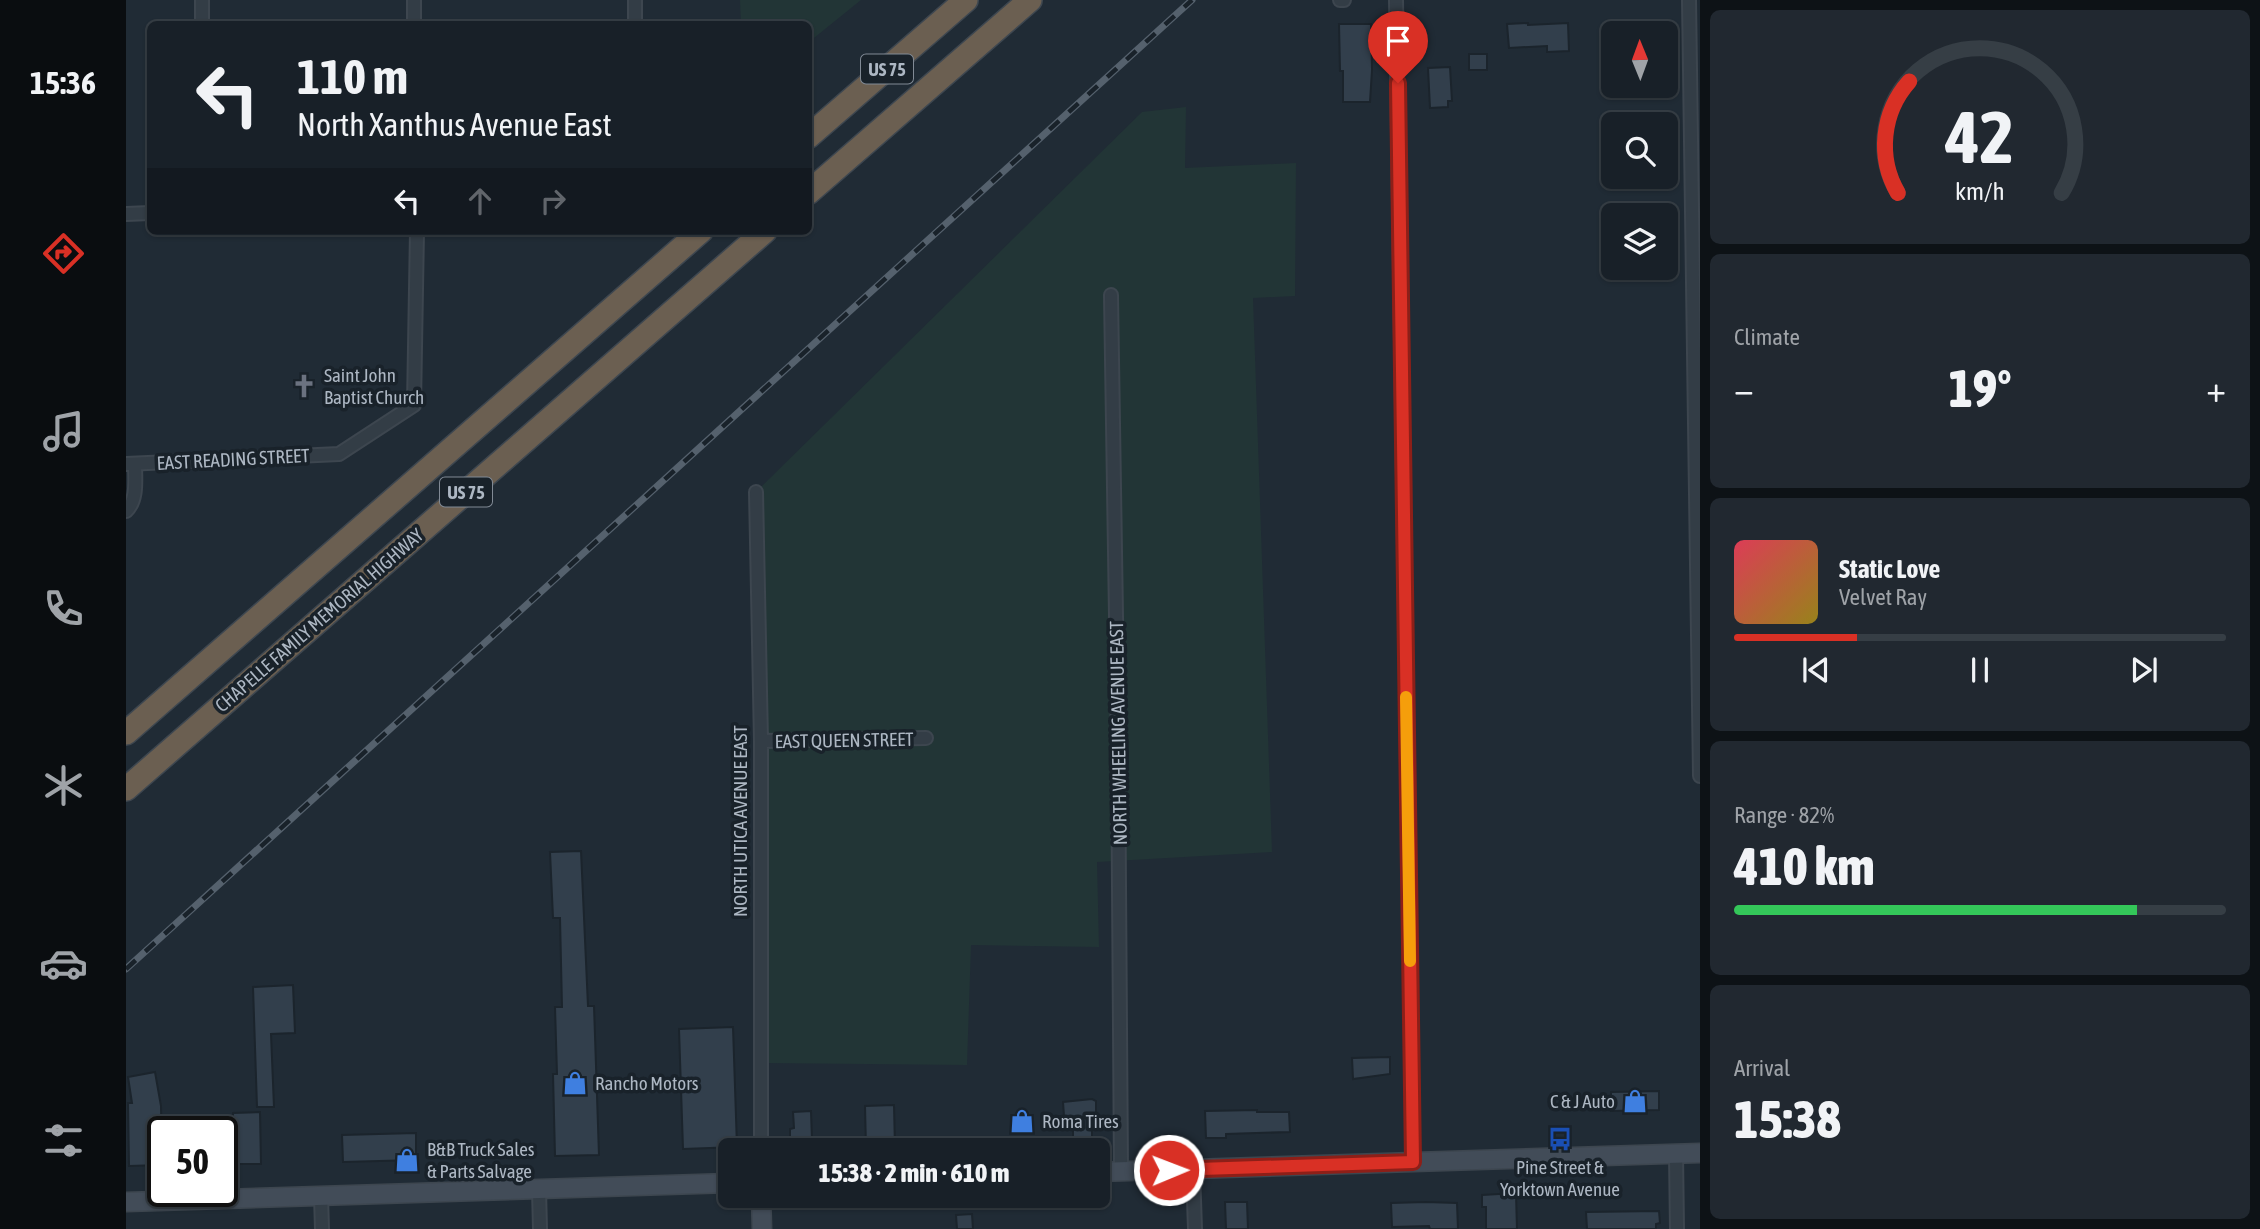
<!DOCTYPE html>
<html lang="en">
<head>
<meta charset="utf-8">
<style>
  body { margin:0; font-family:"Asap Condensed",sans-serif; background:#212830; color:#f1f3f6; height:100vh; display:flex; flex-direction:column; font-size:26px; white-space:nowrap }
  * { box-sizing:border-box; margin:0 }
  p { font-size:23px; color:#9fa3a8 }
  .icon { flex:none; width:38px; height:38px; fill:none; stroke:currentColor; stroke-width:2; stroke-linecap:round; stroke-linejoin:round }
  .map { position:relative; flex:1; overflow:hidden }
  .drawer { display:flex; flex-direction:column; gap:10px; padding:10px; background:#0d1216; width:560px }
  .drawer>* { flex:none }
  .top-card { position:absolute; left:21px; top:21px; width:665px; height:214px; border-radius:10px; box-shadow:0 2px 5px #0004,0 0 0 2px #363e45; background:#182028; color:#f1f3f6; overflow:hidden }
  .needle { width:46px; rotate:359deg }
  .fabs { position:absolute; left:1475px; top:21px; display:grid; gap:14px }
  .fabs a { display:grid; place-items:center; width:77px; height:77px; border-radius:10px; background:#182028; box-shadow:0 2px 5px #0004,0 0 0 2px #363e45; font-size:35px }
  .speed { position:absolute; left:21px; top:1116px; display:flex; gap:14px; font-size:35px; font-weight:700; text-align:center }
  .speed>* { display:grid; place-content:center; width:91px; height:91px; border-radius:50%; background:#182028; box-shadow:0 2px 5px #0004,0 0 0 2px #363e45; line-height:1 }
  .speed .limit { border:4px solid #111; border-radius:10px; background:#fff; color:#111 }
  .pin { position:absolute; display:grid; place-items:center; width:60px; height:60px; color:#fff; margin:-72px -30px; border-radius:50% 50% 50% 0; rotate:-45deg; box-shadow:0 0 7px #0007 }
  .pin .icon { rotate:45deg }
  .me { position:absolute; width:77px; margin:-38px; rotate:89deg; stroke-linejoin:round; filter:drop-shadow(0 0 5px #0008) }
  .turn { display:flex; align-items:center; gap:24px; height:147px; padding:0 35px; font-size:32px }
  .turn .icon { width:91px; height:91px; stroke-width:2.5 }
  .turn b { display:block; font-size:49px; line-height:60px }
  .lanes { display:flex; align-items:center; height:66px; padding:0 35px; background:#0003; justify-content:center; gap:35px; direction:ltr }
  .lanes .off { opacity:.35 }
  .big { font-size:52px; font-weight:800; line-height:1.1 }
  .drawer .card { flex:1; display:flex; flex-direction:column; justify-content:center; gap:10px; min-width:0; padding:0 24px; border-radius:10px; background:#212830 }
  .drawer .dial { align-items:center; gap:0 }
  .dial svg { height:182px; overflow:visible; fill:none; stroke:#363e45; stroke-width:7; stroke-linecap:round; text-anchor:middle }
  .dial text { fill:#f1f3f6; stroke:none }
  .song { display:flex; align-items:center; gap:21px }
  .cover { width:84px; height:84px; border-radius:10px; background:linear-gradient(135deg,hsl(350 70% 55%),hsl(50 70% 35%)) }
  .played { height:7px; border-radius:4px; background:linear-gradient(90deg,#d93025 25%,#363e45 25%) }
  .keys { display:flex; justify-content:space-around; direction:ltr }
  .heat { display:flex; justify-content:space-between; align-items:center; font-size:38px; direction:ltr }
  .charge { height:10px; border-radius:5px; background:linear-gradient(90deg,#34c759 82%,#363e45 0) }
  .trip { position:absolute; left:592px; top:1138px; width:392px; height:70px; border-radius:10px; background:#182028; box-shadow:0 2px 5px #0004,0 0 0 2px #363e45; font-weight:800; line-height:70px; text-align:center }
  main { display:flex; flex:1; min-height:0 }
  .tab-bar { display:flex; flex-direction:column; width:126px; justify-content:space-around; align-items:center; background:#0a0d10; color:#9fa3a8 }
  .tab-bar .icon { width:49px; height:49px }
  .tab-bar .selected { color:#d93025 }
  .tab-bar b { font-size:32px; color:#f1f3f6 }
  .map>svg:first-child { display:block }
</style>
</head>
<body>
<main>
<nav class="tab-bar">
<b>15:36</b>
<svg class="icon selected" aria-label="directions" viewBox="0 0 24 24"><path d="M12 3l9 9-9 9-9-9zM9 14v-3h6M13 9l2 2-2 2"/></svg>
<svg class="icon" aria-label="music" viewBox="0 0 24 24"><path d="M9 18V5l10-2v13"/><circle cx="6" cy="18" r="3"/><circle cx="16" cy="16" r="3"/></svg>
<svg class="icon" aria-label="phone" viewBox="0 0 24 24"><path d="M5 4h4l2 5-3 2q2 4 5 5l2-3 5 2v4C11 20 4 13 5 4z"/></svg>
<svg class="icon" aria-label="climate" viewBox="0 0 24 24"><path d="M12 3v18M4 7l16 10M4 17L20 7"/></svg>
<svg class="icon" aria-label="car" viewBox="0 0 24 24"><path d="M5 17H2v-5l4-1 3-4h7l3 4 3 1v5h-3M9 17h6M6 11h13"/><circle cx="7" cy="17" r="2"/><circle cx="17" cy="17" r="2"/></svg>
<svg class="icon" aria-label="filters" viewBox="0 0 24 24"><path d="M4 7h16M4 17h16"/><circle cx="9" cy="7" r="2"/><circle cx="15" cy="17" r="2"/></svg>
</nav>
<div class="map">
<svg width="1574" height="1229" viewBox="0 0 1574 1229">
  <rect width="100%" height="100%" fill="#202b35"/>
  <path fill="#223536" d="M 614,0 L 735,0 L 683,42 L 682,24 L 615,24 Z
    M 1060,107 L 1059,168 L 1170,163 L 1169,296 L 1127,298 L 1146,852 L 971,862 L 973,947 L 845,945 L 841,1065 L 635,1063 L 630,492 L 1016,112 Z"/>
  <path fill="#323f4c" stroke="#1b242c" stroke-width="2" d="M 1533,20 L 1533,32 L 1506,33 L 1506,21 Z
    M 1402,23 L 1402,25 L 1442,23 L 1443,51 L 1421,52 L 1421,46 L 1383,48 L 1381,24 Z
    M 1213,24 L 1245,24 L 1246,70 L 1244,102 L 1217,102 L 1217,71 L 1214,71 Z
    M 1343,54 L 1361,54 L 1361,70 L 1343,70 Z
    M 1324,67 L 1326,101 L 1322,101 L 1322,107 L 1304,108 L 1302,68 Z
    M 1506,86 L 1535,86 L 1535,99 L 1506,99 Z
    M 455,851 L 462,1006 L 468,1006 L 473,1155 L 429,1156 L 427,1074 L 431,1074 L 429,1007 L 436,1007 L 434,918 L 427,918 L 424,852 Z
    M 167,985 L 169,1033 L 145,1034 L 148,1107 L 131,1107 L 127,987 Z
    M 607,1027 L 611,1147 L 557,1149 L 553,1029 Z
    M 1264,1057 L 1264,1074 L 1227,1079 L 1226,1058 Z
    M 29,1072 L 35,1106 L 36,1165 L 3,1166 L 2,1103 L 6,1103 L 2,1077 Z
    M 1533,1091 L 1533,1110 L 1485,1111 L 1485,1092 Z
    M 966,1099 L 970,1101 L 970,1114 L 966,1114 L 966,1143 L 947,1143 L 947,1119 L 938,1116 L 937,1102 Z
    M 768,1105 L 769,1148 L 740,1148 L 739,1106 Z
    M 1131,1110 L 1131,1112 L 1163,1112 L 1164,1132 L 1100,1134 L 1100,1138 L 1080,1138 L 1079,1111 Z
    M 685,1111 L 686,1140 L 664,1141 L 664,1129 L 668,1128 L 667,1112 Z
    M 134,1112 L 135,1164 L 96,1164 L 96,1141 L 107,1141 L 107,1113 Z
    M 290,1133 L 290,1160 L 217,1162 L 216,1135 Z
    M 1390,1193 L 1391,1229 L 1360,1229 L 1360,1207 L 1356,1207 L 1356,1195 Z
    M 1099,1202 L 1121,1202 L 1122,1229 L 1100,1229 Z
    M 1300,1202 L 1331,1203 L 1332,1229 L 1304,1229 L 1303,1226 L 1266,1227 L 1265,1203 Z
    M 1533,1211 L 1534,1223 L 1530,1224 L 1530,1229 L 1461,1229 L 1460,1212 Z
    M 846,1214 L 847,1229 L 831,1229 L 830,1215 Z"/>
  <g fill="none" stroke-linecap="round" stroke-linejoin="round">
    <g stroke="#3d464f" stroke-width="16">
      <path id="minor" d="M 76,0 L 76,24
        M 288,0 L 288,24
        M 509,0 L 509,24
        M 1214,0 L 1218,0
        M 1270,0 L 1287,1162
        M 1563,0 L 1574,776
        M 0,214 L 24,213
        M 985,295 L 992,744 L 995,1171
        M 0,464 L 213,454 L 288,405 L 291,231
        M 630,492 L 635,741 L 635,1150
        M 0,511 C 12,500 9,479 9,464
        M 635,741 L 800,738
        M 1550,1154 L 1551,1229
        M 1067,1170 L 1069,1229
        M 413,1190 L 414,1229
        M 195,1196 L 196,1229"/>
    </g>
    <g stroke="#3d464f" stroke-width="21">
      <path id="secondary" d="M 971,1172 L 1574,1153
        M 635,1195 L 636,1229
        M 0,1202 L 604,1183"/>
    </g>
    <g stroke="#3e4750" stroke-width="26">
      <path id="motorway" d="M 682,137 L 840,0
        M 682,193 L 904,0
        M 0,733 L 575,231
        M 0,789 L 639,231"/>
    </g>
    <use href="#minor" stroke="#333d46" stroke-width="12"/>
    <use href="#secondary" stroke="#424c58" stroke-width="18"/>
    <use href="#motorway" stroke="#6b5f51" stroke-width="23"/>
    <g stroke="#55616d" stroke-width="7">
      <path id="rail" d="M 0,969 L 1066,0"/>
    </g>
    <use href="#rail" stroke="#19222a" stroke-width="4.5" stroke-dasharray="13" stroke-linecap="butt"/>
  </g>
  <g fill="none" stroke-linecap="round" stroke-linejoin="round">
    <g stroke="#8d1f18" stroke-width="18">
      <path id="route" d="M 1043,1170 L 1287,1162 L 1272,83"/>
    </g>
    <use href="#route" stroke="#d93025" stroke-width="12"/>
    <path stroke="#f59e0b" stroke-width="12" d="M 1280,697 L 1284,961"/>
  </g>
  <defs>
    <g id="church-bare" transform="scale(1.89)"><path d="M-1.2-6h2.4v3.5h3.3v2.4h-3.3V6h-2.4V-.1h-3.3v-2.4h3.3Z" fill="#6b7280" stroke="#19222a" stroke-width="2.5" paint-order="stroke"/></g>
    <g id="shop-bare" transform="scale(1.89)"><path d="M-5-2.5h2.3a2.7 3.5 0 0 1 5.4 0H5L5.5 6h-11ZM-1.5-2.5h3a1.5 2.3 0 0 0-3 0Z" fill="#3f7fe0" stroke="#19222a" stroke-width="2.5" paint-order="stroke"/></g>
    <g id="bus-bare" transform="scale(1.89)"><path d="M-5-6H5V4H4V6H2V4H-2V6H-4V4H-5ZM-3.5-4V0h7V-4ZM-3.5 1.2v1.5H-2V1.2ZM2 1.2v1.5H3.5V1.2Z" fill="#1a4fb4" stroke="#19222a" stroke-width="2.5" paint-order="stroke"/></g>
  </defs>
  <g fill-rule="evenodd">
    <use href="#church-bare" x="178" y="386"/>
    <use href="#shop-bare" x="449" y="1083"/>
    <use href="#shop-bare" x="1509" y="1101"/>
    <use href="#shop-bare" x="896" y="1121"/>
    <use href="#bus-bare" x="1434" y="1139"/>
    <use href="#shop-bare" x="281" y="1160"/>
  </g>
  <g text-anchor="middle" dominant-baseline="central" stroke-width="7" stroke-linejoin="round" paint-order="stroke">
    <g fill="#19222a" stroke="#818a95" stroke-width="2">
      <rect x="735" y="54.5" width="52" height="29" rx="5"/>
      <rect x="314" y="477.5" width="52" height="29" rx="5"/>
    </g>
    <g font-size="18" font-weight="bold" fill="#adb7c3">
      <text x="761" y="69">US 75</text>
      <text x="340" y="492">US 75</text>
    </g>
    <g font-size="19" fill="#adb7c3" stroke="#19222a" text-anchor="start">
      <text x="198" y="375">Saint John<tspan x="198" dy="22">Baptist Church</tspan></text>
      <text x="469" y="1083">Rancho Motors</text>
      <text x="1489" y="1101" text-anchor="end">C &amp; J Auto</text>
      <text x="916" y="1121">Roma Tires</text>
      <text x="301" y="1149">B&amp;B Truck Sales<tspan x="301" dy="22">&amp; Parts Salvage</tspan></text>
      <text x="1434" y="1167" text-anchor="middle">Pine Street &amp;<tspan x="1434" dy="22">Yorktown Avenue</tspan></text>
    </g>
    <g font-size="19" fill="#adb7c3" stroke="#19222a">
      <text transform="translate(107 459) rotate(-3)">EAST READING STREET</text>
      <text transform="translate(193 620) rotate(-41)">CHAPELLE FAMILY MEMORIAL HIGHWAY</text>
      <text transform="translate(992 733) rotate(-91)">NORTH WHEELING AVENUE EAST</text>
      <text transform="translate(718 740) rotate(-1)">EAST QUEEN STREET</text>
      <text transform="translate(614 821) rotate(-90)">NORTH UTICA AVENUE EAST</text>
    </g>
  </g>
</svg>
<div class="fabs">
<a><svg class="needle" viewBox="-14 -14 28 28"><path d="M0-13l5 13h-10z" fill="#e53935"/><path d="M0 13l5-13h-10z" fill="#9fa3a8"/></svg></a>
<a><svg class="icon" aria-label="search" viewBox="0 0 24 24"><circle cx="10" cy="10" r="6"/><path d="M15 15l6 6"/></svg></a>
<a><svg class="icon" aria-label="layers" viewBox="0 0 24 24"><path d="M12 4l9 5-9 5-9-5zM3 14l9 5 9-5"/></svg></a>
</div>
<div class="speed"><div class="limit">50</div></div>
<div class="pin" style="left:1272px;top:83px;background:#d93025"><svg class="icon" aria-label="arrive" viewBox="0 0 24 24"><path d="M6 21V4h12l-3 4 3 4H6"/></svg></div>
<svg class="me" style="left:1043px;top:1170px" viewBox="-20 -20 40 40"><circle r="17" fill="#d93025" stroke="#fff" stroke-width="3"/><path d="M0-11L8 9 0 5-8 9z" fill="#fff"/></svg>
<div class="trip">15:38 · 2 min · 610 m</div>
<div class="top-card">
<div class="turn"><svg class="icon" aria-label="left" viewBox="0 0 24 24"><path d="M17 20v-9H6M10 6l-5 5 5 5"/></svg><div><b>110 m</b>North Xanthus Avenue East</div></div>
<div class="lanes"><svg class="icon" aria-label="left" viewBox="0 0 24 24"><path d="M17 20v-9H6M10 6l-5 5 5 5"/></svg><svg class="icon off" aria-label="ahead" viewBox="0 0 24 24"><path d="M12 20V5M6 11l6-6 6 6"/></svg><svg class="icon off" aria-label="right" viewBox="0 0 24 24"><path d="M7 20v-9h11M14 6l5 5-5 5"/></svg></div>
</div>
</div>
<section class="drawer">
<div class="card dial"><svg viewBox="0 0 100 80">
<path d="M14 69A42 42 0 1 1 86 69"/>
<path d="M14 69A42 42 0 0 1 19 20" stroke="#d93025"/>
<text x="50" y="56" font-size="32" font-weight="700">42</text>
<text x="50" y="72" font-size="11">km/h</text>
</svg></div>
<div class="card"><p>Climate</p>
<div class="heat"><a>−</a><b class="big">19°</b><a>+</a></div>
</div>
<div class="card">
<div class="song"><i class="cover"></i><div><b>Static Love</b><p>Velvet Ray</p></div></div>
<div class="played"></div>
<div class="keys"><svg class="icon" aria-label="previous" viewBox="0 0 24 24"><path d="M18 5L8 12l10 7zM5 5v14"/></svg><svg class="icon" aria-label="pause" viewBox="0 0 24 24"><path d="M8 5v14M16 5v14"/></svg><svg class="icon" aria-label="next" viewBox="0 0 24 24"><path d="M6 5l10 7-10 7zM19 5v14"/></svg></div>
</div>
<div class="card"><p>Range · 82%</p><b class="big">410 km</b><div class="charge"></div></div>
<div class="card"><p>Arrival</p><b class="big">15:38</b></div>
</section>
</main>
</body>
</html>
